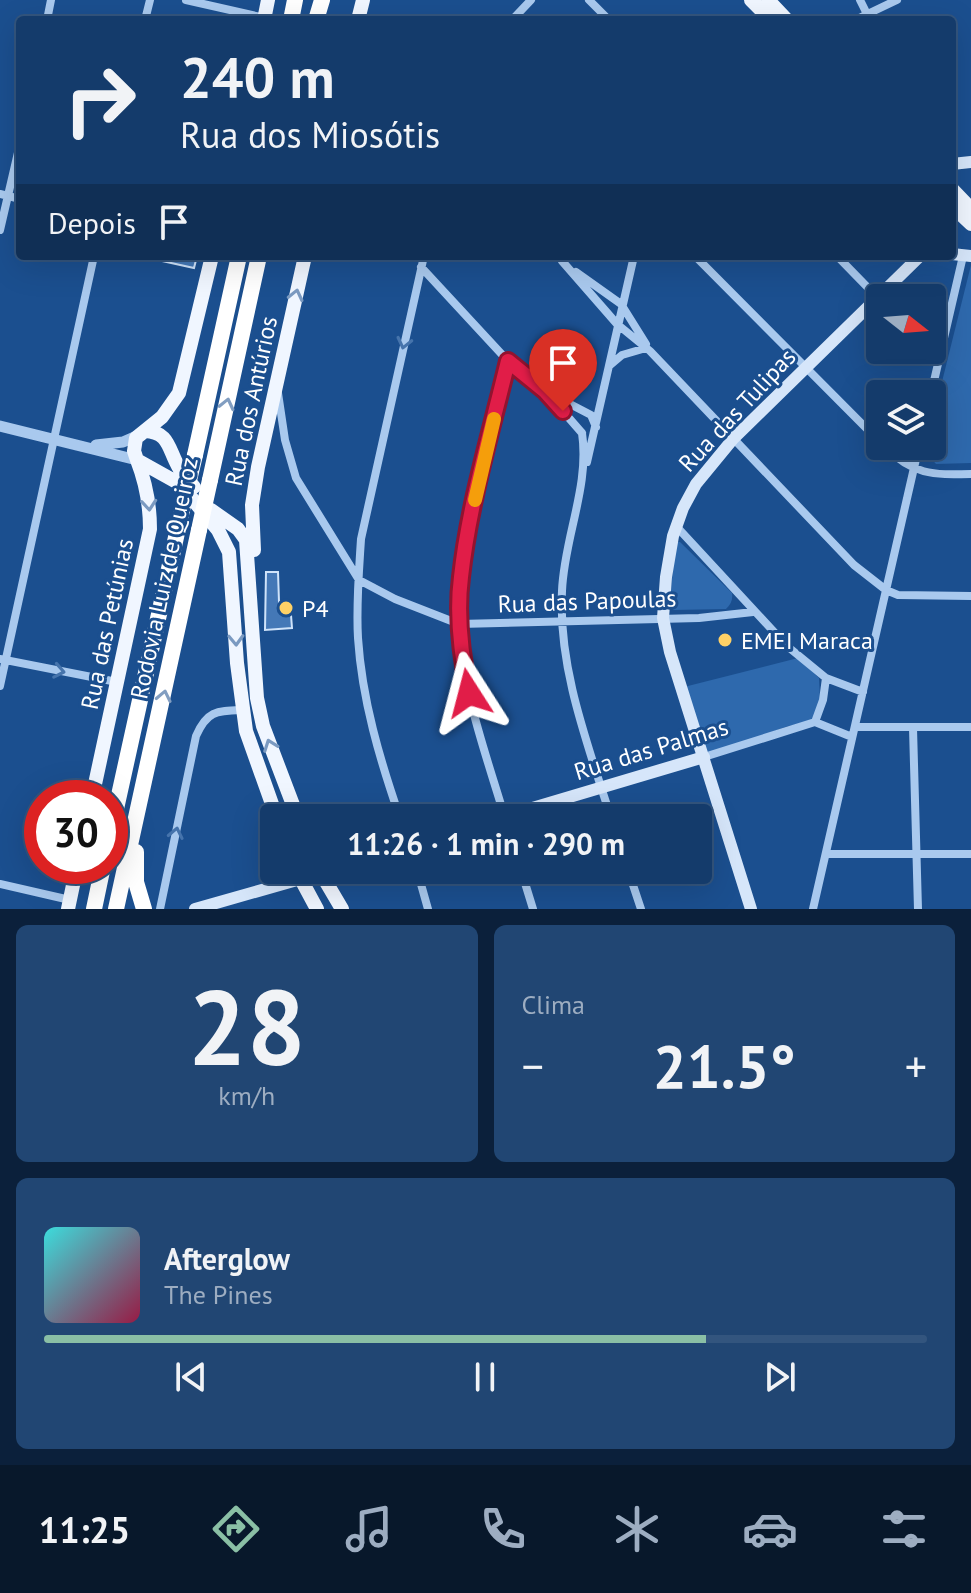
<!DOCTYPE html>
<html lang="pt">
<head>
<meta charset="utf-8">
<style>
  body { margin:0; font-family:"PT Sans",sans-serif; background:#214673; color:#f1f3f6; height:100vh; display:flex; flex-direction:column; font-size:30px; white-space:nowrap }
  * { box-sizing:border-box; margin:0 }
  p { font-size:26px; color:#9dadc1 }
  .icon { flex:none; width:44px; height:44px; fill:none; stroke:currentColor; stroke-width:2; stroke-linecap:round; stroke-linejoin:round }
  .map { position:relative; height:909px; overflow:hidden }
  .details { display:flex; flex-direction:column; gap:16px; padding:16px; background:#0b203b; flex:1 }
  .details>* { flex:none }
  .hud { position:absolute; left:16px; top:16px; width:940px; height:244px; border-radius:8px; box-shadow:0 8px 32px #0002,0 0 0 2px #33557e; background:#143b6b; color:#f1f3f6; overflow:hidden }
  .needle { width:52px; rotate:107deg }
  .fabs { position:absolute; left:866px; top:284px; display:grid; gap:16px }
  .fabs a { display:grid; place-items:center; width:80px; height:80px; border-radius:8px; background:#143b6b; box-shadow:0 8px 32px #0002,0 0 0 2px #33557e; font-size:40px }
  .speed { position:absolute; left:24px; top:780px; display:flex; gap:16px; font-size:40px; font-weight:700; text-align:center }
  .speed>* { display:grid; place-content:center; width:104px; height:104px; border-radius:50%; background:#143b6b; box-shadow:0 8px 32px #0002,0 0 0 2px #33557e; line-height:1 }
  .speed .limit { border:12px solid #d22; background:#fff; color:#111 }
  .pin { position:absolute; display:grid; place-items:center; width:68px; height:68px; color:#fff; margin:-82px -34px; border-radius:50% 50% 50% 0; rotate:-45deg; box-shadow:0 0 8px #0007 }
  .pin .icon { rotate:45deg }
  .me { position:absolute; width:88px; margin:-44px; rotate:351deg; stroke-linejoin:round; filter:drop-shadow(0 0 6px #0008) }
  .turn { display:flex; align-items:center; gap:28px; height:168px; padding:0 32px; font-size:36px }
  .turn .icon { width:104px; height:104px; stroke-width:2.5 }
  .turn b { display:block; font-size:56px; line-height:68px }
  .then { display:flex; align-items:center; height:76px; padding:0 32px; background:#0003; gap:16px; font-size:30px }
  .big { font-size:60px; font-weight:600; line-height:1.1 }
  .details .tile { flex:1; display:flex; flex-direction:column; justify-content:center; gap:12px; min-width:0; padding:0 28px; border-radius:12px; background:#214673 }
  .details .dial { align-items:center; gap:0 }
  .dial b { font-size:104px; line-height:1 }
  .song { display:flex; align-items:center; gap:24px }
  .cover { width:96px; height:96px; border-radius:12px; background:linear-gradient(135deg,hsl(180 70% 55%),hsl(340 70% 35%)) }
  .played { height:8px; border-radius:4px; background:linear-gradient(90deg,#8abfa5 75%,#33557e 75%) }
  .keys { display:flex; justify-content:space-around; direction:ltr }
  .heat { display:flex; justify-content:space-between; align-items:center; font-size:44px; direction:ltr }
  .details .tiles { flex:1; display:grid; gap:16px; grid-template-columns:1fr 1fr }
  .tile:last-child { grid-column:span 2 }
  .trip { position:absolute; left:260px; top:804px; width:452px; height:80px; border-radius:8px; background:#143b6b; box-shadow:0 8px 32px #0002,0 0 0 2px #33557e; font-weight:600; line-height:80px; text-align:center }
  .menu { display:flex; height:128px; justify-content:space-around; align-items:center; background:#08182b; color:#9dadc1 }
  .menu .icon { width:56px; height:56px }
  .menu .active { color:#8abfa5 }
  .menu b { font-size:36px; color:#f1f3f6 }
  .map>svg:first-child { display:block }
</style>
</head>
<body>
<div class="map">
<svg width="971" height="909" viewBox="0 0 971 909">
  <rect width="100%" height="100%" fill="#1b4f8f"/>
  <path fill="#2e69ad" d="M 971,265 L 971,463 L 936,464 L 925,452 L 926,446 L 932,446 L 932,422 Z
    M 675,542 L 680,542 L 732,593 C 733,600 731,604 726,609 L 673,610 L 670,604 Z
    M 798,658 L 819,678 L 820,699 L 815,722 L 788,726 L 704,757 L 684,687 Z"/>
  <path fill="#4478b7" stroke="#cfe3fa" stroke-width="2" d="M 154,256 L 197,256 L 194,268 L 153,259 Z
    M 266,572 L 278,572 L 279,602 L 290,602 L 292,628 L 265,630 Z"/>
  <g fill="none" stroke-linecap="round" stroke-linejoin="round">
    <path stroke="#a9c9ee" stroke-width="8" d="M 186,0 L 265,18
      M 589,0 L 609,20
      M 860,0 L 867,14
      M 47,20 L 51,0
      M 145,20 L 150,0
      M 512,20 L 531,0
      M 855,20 L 897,0
      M 0,194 L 20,199
      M 0,230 L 20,144
      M 695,256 L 880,442
      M 837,256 L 878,298
      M 562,261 L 617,324 L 650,351 L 854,565 L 886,590 L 898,595 L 971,596
      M 421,267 L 508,361 L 545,391 L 591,415 L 596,427
      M 576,272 L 621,304 L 646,344
      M 609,366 L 622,355 L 646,348
      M 278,393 L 285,440 L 296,478 L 359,580 L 395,599 L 459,624 L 699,618 L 753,612
      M 548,394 L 582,433
      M 931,394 L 963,256
      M 582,433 C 590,486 564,538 562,591 C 558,668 588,745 611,818
      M 884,446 C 913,475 932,475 971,474
      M 587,462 L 634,256
      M 676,526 L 787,646 L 826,678 L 863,692
      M 0,659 L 117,682
      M 0,686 L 94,256
      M 815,722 L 823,700 L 826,678
      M 855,727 L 971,727
      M 913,728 L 918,909
      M 704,757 L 815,722 L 852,737
      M 400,818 C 380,760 362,700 358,638 C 356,605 359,571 361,539 L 424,256
      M 505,818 C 486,754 462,691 459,623 C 456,535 488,446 508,361
      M 826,854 L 971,854
      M 417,870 L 428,909
      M 521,870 L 533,909
      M 628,870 L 641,909
      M 0,884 L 70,900
      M 160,909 L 196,736 C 207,711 216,711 242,710
      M 813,909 L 919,446"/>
    <path stroke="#a9c9ee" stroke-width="11" d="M 0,426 L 137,460
      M 96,445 L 123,442 L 139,435"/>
    <path stroke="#d6e6fa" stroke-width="12" d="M 952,164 L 971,162
      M 952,254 L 971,256
      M 499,818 L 704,757
      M 195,909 L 332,870
      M 751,909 L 670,652 L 663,618 L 666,577 L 673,536 L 683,508 L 696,484 L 733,439 L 920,256"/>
    <path stroke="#f0f6ff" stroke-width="14" d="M 751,0 L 771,20
      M 768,0 L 787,20
      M 264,20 L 268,0
      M 358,20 L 363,0
      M 952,189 L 971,209
      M 952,206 L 971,224
      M 212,256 L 179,393 L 162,417 L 136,438 L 134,451 L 137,460 L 180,484 L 218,530 L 229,552 L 237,663 L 246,731 L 277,818
      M 145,431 C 169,432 168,448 178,466 C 182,474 188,480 194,487
      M 211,510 L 238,529 L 246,540 L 257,698 L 263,726 L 298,818
      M 254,550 L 252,505 L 258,467 L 305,256
      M 92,798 L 150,529 C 150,504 146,483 137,460
      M 296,870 L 317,909
      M 319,870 L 342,909
      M 68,909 L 77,866"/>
    <path stroke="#fff" stroke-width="16" d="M 291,20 L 295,0
      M 316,20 L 322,0
      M 195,455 L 239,256
      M 210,480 L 259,256
      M 110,836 L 182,510
      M 136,852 L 136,882 L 144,909
      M 94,909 L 103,866
      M 116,909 L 199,530"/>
    <path stroke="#fff" stroke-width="16" d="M 182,510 L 195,455
      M 199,530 L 210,480"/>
  </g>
  <defs><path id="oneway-chevron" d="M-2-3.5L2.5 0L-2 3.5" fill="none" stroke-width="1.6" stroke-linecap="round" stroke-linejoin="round" transform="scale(2)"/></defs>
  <g stroke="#7b9ac1">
    <use href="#oneway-chevron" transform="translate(296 295) rotate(-77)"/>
    <use href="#oneway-chevron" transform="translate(149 505) rotate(85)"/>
    <use href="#oneway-chevron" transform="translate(236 640) rotate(88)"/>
    <use href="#oneway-chevron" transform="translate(270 745) rotate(-110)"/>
  </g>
  <g stroke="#4674ac">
    <use href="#oneway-chevron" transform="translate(404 343) rotate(103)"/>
    <use href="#oneway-chevron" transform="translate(59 671) rotate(11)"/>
    <use href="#oneway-chevron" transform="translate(176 833) rotate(-78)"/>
  </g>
  <g stroke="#829ec1">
    <use href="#oneway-chevron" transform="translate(227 404) rotate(-77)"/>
    <use href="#oneway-chevron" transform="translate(164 696) rotate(-78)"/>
  </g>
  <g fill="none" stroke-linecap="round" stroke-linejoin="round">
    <g stroke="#92132f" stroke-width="20">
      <path id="route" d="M 469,693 C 461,655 456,616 461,577 C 469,504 491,432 508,361 L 545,391 L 563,411"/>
    </g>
    <use href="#route" stroke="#e11d48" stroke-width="14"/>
    <path stroke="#f59e0b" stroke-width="14" d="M 475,500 L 494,419"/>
  </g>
  <g fill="#ffd166" stroke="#1b4f8f" stroke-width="3">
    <circle cx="286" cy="608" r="8"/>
    <circle cx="725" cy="640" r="8"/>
  </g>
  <g text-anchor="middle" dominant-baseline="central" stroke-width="6" stroke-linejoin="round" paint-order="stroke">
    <g font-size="24" fill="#fff" stroke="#1b4f8f">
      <text transform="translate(251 401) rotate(-78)">Rua dos Antúrios</text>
      <text transform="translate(737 410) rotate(-47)">Rua das Tulipas</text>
      <text transform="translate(164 578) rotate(-78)">Rodovia Luiz de Queiroz</text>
      <text transform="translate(587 601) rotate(-2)">Rua das Papoulas</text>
      <text transform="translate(107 624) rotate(-78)">Rua das Petúnias</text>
      <text transform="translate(651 749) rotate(-17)">Rua das Palmas</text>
    </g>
    <g font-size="24" fill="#fff" stroke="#1b4f8f" text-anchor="start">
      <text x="302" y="608">P4</text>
      <text x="741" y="640">EMEI Maraca</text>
    </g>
  </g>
</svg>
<div class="fabs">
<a><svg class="needle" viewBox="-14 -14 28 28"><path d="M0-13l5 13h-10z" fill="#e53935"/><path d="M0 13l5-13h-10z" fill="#9dadc1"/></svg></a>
<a><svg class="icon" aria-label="layers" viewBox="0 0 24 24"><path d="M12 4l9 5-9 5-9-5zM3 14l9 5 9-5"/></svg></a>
</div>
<div class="speed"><div class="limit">30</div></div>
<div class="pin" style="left:563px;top:411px;background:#d93025"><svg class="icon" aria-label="arrive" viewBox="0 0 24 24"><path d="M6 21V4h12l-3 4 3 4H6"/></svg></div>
<svg class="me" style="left:469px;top:693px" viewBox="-20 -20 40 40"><path d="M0-17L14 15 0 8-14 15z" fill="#e11d48" stroke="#fff" stroke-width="4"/></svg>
<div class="trip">11:26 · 1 min · 290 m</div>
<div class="hud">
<div class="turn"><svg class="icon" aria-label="right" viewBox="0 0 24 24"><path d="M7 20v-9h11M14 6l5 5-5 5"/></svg><div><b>240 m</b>Rua dos Miosótis</div></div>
<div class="then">Depois<svg class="icon" aria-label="arrive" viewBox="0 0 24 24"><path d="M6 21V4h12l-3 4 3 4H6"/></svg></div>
</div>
</div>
<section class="details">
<div class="tiles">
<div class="tile dial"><b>28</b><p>km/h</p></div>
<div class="tile"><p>Clima</p>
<div class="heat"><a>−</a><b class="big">21.5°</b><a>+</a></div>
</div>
<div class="tile">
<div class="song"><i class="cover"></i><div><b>Afterglow</b><p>The Pines</p></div></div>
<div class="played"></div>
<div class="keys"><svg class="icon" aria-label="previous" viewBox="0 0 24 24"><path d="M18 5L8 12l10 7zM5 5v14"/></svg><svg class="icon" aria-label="pause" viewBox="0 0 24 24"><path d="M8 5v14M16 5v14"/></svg><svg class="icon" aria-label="next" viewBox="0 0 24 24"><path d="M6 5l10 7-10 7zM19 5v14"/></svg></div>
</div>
</div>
</section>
<nav class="menu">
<b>11:25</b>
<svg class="icon active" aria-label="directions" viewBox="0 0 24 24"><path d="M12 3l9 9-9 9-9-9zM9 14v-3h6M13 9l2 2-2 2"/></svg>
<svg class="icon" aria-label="music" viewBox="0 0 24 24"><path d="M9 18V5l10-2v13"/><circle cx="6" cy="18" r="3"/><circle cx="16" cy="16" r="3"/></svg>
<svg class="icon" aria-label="phone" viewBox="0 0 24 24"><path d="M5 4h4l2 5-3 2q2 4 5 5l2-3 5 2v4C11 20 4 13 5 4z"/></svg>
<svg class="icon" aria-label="climate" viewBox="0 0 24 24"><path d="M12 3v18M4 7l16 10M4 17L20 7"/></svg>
<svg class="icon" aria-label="car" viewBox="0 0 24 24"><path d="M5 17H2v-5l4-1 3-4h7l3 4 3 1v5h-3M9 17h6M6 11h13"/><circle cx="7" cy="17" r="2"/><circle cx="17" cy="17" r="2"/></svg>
<svg class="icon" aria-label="filters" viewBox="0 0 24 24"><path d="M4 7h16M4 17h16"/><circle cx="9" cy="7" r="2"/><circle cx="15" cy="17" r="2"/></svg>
</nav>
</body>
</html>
